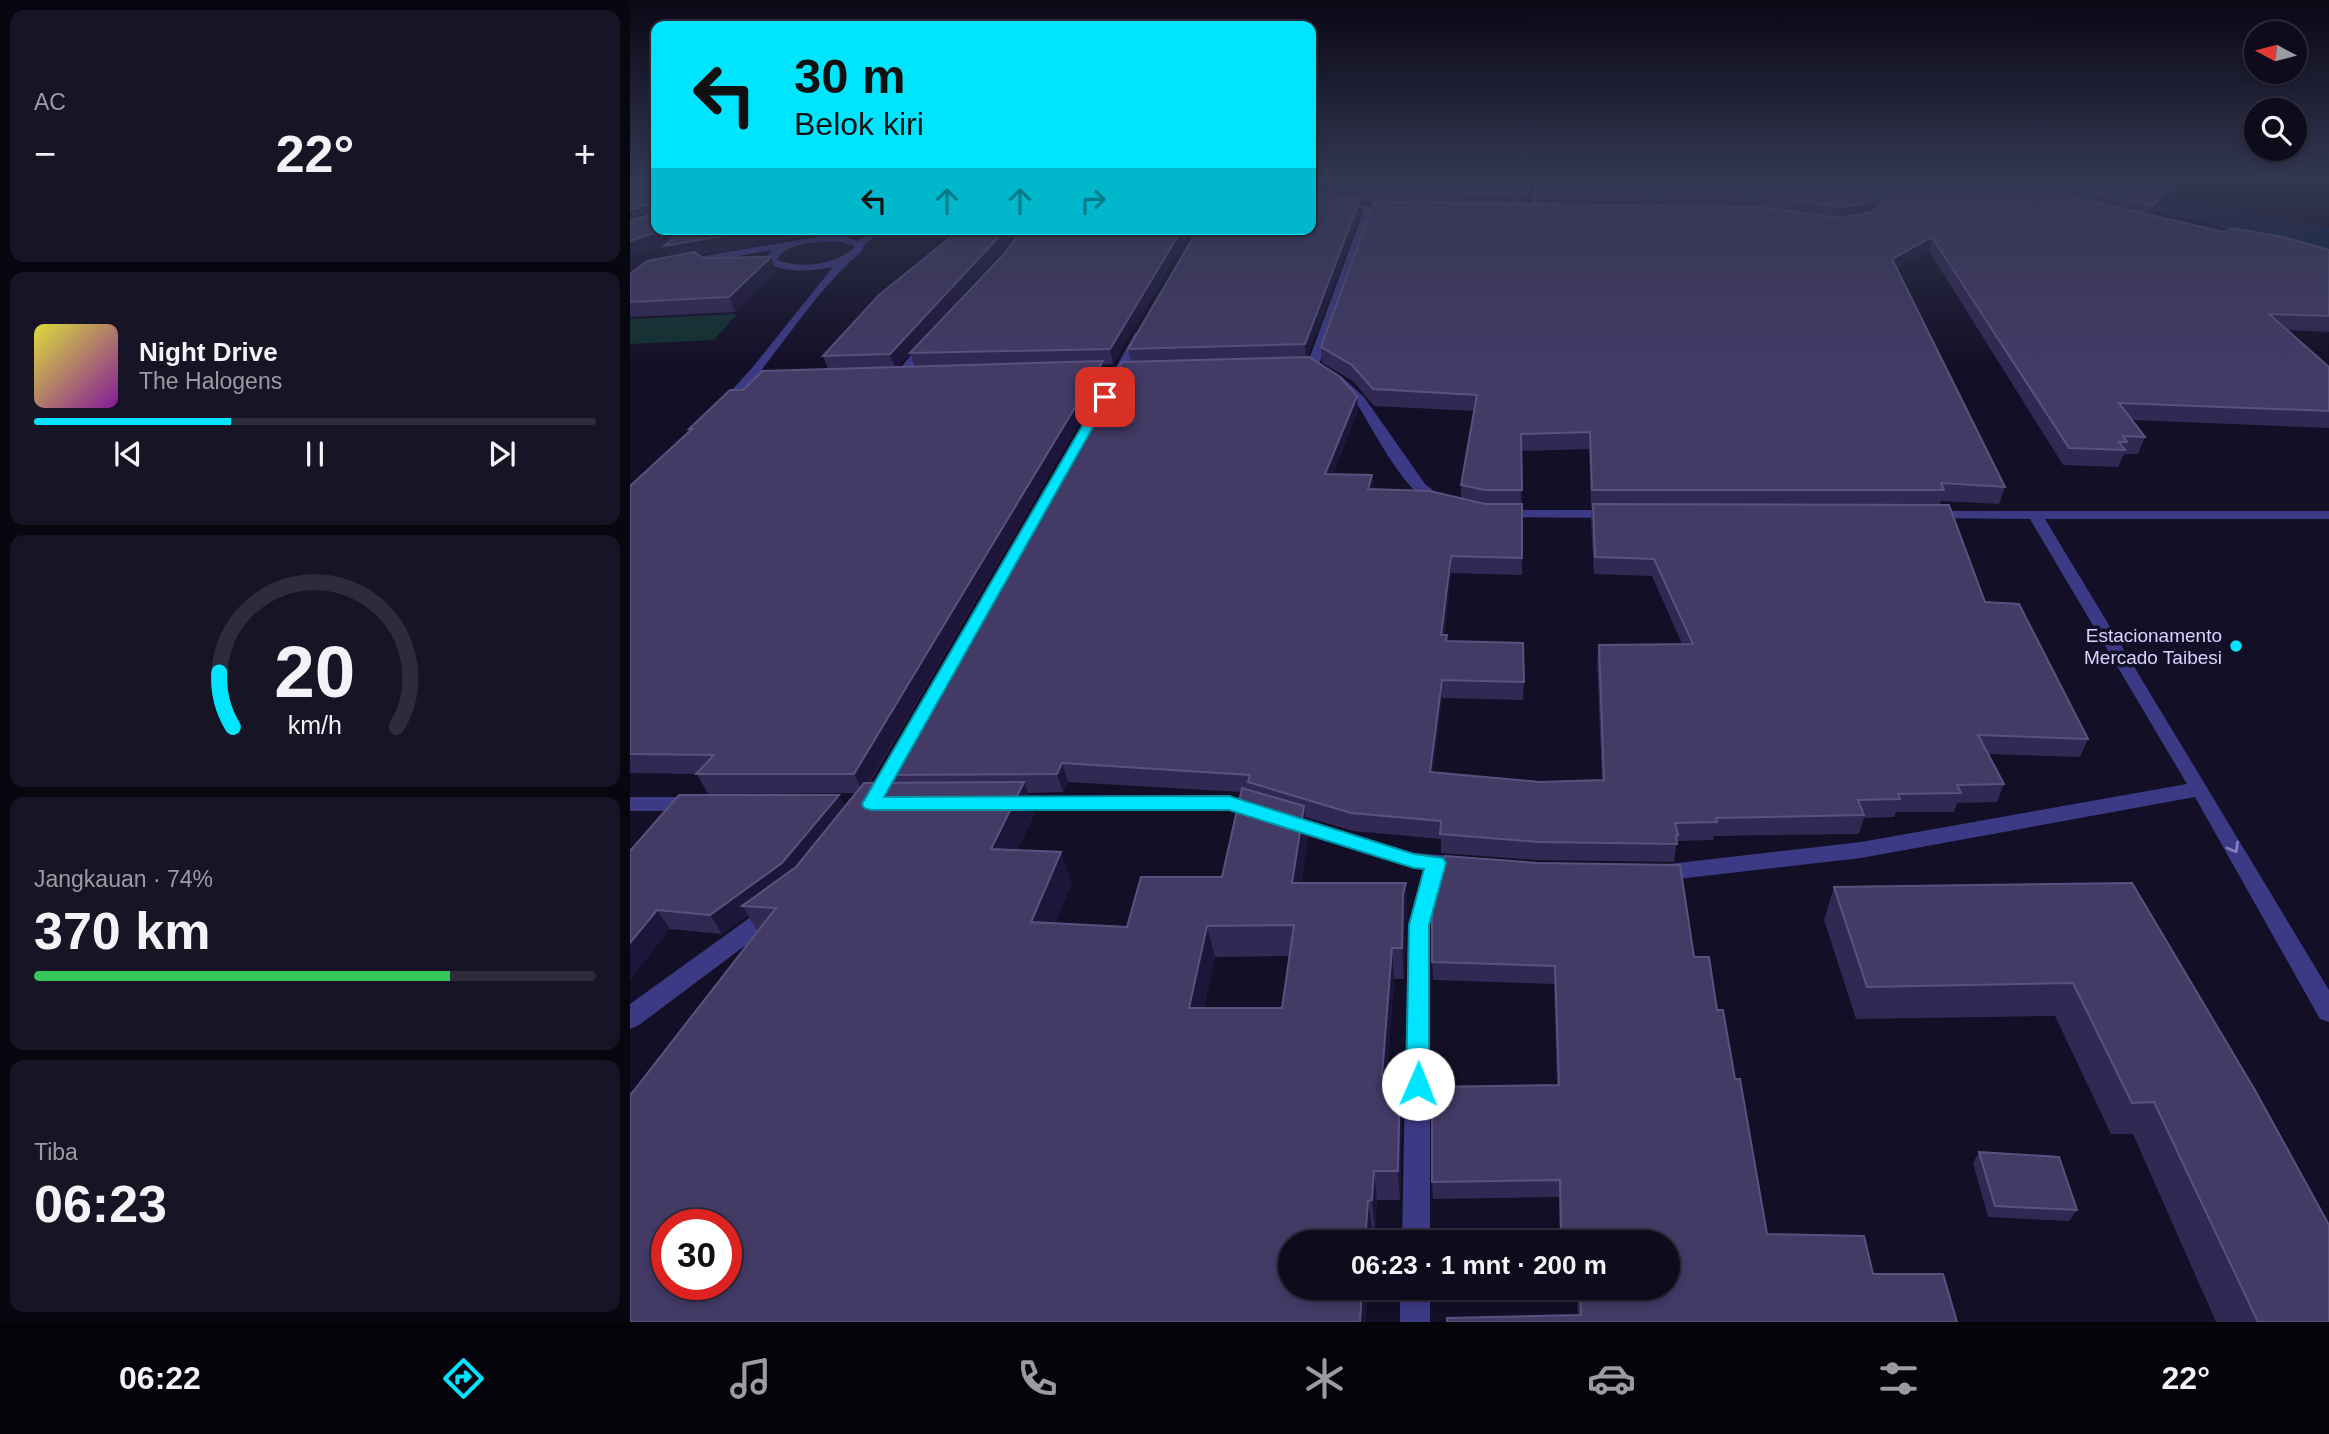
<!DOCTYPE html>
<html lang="id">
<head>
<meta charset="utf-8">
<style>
  body { margin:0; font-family:Arial,sans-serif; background:#171425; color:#f1f3f6; height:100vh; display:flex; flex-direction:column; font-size:26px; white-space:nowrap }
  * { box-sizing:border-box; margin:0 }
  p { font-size:23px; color:#9b9ba3 }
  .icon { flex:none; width:38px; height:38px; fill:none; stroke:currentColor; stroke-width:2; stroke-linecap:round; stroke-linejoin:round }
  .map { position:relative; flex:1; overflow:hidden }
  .details { display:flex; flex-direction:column; gap:10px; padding:10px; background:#08060f; width:630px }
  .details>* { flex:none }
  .top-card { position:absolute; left:21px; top:21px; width:665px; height:214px; border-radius:14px; box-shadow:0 4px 10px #0003,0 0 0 2px #2e2b3b; background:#00e5ff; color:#111; overflow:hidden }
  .needle { width:46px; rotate:277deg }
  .buttons { position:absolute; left:1614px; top:21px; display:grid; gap:14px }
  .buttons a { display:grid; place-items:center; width:63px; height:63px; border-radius:50%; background:#0e0b1c; box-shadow:0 4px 10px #0003,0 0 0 2px #2e2b3b; font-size:35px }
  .speed { position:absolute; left:21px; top:1209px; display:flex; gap:14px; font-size:35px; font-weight:700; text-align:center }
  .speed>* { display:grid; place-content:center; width:91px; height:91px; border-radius:50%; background:#0e0b1c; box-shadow:0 4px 10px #0003,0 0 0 2px #2e2b3b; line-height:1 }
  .speed .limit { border:10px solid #d22; background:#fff; color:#111 }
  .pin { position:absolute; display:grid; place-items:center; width:60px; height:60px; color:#fff; margin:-30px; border-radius:14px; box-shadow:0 4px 10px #0006 }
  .me { position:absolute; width:77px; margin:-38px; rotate:1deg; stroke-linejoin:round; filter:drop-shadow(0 0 5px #0008) }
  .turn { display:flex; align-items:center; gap:24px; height:147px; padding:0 28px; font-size:32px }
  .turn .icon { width:91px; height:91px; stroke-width:2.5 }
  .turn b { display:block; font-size:49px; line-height:60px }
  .lanes { display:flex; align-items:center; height:66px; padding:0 28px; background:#0003; justify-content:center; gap:35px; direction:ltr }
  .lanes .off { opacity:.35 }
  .big { font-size:52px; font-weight:600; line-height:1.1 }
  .details .widget { flex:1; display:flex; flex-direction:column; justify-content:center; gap:10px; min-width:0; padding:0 24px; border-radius:14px; background:#171425 }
  .details .dial { align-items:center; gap:0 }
  .dial svg { height:182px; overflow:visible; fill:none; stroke:#2e2b3b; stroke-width:7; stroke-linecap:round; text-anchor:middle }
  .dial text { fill:#f1f3f6; stroke:none }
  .song { display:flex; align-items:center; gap:21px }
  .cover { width:84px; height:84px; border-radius:10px; background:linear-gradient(135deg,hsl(60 70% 55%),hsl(290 70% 35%)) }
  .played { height:7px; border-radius:4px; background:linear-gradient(90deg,#00e5ff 35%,#2e2b3b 35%) }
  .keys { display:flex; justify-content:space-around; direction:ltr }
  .heat { display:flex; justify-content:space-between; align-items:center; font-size:38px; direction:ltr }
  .charge { height:10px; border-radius:5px; background:linear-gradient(90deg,#34c759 74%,#2e2b3b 0) }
  .trip { position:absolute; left:648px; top:1230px; width:402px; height:70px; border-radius:35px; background:#0e0b1c; box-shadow:0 4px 10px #0003,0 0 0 2px #2e2b3b; font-weight:600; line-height:70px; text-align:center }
  .tab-bar { display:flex; height:112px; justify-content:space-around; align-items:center; background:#06040b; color:#9b9ba3 }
  .tab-bar .icon { width:49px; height:49px }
  .tab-bar .selected { color:#00e5ff }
  .tab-bar b { font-size:32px; color:#f1f3f6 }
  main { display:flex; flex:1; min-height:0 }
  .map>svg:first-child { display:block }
</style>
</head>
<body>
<main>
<section class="details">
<div class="widget"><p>AC</p>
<div class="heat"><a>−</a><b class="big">22°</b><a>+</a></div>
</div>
<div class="widget">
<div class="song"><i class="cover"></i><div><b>Night Drive</b><p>The Halogens</p></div></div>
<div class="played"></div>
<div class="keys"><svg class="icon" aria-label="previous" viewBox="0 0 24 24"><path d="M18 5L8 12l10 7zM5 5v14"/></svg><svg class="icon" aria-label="pause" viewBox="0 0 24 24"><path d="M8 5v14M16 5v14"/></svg><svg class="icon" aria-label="next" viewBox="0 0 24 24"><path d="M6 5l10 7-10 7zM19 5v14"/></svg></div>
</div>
<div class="widget dial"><svg viewBox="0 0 100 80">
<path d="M14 69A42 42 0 1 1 86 69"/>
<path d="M14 69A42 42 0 0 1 8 45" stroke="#00e5ff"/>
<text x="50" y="56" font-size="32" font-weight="700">20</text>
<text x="50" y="72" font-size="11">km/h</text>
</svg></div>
<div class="widget"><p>Jangkauan · 74%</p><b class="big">370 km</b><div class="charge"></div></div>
<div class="widget"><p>Tiba</p><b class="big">06:23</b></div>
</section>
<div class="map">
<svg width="1699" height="1322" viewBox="0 0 1699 1322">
  <rect width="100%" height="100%" fill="#130f26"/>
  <path fill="#12302f" d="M 107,314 L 84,340 L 0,344 L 0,319 Z"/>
  <path fill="#0a1f44" d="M 1372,180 L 1469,180 L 1575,206 L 1699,228 L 1699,263 L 1569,220 Z"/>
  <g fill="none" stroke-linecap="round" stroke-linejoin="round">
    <path fill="#3d3a85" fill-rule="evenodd" d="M 906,180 L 913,181 L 909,212 L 904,215 L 899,212 Z
      M 681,197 L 724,201 L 743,209 L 689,365 L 683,369 L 677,365 L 734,210 L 723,207 L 681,203 Z
      M 511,330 L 517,333 L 497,369 L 512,369 L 512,375 L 493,376 L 488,384 L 484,385 L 478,381 L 481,376 L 448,376 L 446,373 L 452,369 L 485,369 L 505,333 Z
      M 293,340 L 303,342 L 275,378 L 267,378 L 265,375 Z
      M 711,376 L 734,397 L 795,484 L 819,503 L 817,506 C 784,514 743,428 727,404 C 720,395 712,389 705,380 Z
      M 870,510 L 986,510 L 993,514 L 986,518 L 865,517 L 863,514 Z
      M 1301,511 L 1699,511 L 1699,519 L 1415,519 L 1699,990 L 1699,1022 L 1690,1019 L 1565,797 L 1231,858 L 1030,881 L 1022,879 L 1019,873 L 1022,867 L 1030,865 L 1231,842 L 1557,784 L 1400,519 L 1296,518 L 1294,515 L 1296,512 Z
      M 378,796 L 599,796 L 636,807 L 639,812 L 636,817 L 629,819 L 599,810 L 378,810 L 371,808 L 368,803 L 371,798 Z
      M 0,797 L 63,797 L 70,799 L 73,804 L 70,809 L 63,811 L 0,811 Z
      M 655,813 L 784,853 L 834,857 L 842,859 L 845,865 L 842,871 L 834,873 L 814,872 L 800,925 L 800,1242 L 772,1242 L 778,925 L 793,870 L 648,826 L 645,821 L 648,816 Z
      M 144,903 L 152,906 L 155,912 L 152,918 L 9,1025 L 0,1029 L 0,1004 L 136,906 Z
      M 770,1288 L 800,1288 L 800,1322 L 770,1322 Z"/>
    <path fill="#3d3a85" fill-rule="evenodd" d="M 244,229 L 255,229 L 234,245 L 232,251 C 180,295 146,359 98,409 L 90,409 L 90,403 L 122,368 L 203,267 C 182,271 155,274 137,262 L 136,257 L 143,250 L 55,265 L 50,262 L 51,260 L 192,236 L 212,236 L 228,241 ZM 192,242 L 211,242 L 224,246 L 224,248 C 203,265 172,269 147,260 C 153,246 176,243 192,242 Z"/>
  </g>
  <path fill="#312854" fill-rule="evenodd" d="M 26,180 L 26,229 L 197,229 L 191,234 L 69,255 L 72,258 L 141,257 L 146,271 L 105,312 L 0,317 L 0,274 L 38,257 L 35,245 L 0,256 Z
    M 681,180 L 903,180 L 899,204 L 912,204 L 914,181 L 912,180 L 1553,180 L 1521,215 L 1594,232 L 1699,250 L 1699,332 L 1658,330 L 1699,367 L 1699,428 L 1502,420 L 1515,437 L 1508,454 L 1494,454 L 1488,467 L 1433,465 L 1299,251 L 1267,268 L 1375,487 L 1369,504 L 1311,501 L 1310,505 L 1355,602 L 1458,739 L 1450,757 L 1358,754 L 1374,784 L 1367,802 L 1327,803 L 1324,812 L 1266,812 L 1264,817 L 1234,818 L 1229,834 L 1084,836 L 1083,840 L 1047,841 L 1044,862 L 907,860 L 811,853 L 811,839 L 723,831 L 675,817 L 678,837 L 671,883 L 778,914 L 775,925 L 774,979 L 764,979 L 757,1075 L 770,1075 L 772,1106 L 770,1200 L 747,1200 L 745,1229 L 2,1093 L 128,932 L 118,915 L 92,934 L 40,929 L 0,980 L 0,851 L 215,806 L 225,793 L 78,794 L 67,774 L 0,773 L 0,486 L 60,431 L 59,429 L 113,390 L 198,369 L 193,356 L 331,229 L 391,229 L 268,367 L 285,367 L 280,353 L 373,255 L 393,229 L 562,229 L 483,364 L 474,365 L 476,377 L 240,783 L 255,783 L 251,775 L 501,362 L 498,349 L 681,229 ZM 730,200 L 743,203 L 691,347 L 692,363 L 723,381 L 744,406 L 844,411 L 831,485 L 831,499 L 743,489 L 742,475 L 703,474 L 728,411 L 677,357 L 731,212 ZM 959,449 L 961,508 L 962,508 L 961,521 L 964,574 L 1022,576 L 1052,644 L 969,645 L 967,662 L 972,780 L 910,782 L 803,772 L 812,698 L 893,700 L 894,682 L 817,641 L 817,635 L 814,635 L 821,573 L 892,575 L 891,451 ZM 438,782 L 611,792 L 592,877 L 497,927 L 425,923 L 442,883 L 431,852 L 387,850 L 405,813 L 398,793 L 433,792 ZM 660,956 L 652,1008 L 574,1008 L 585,957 Z
    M 1502,883 L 1699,1322 L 1586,1322 L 1503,1134 L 1481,1134 L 1425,1016 L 1226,1019 L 1194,920 L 1204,887 Z
    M 1064,957 L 1087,1010 L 1105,1079 L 1137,1234 L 1243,1274 L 948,1315 L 947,1288 L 1038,1288 L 1038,1242 L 930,1242 L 929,1197 L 803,1199 L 802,1182 L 927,1085 L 924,984 L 803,980 L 802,962 Z
    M 1349,1152 L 1447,1210 L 1439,1221 L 1358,1217 L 1343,1163 Z"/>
  <path fill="#1d163a" d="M 901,180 L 903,180 L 898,207 L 898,194 Z
    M 1546,180 L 1553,180 L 1517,219 L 1522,206 Z
    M 1248,197 L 1245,210 L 1229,217 L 1209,220 L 1212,207 Z
    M 730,199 L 731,212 L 676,359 L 675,344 Z
    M 19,204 L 25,217 L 0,225 L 0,210 Z
    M 36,229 L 69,229 L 71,233 L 0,256 L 0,241 Z
    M 135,229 L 197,229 L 191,234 L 40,260 L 34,246 Z
    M 376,229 L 391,229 L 266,369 L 260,354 Z
    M 552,229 L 562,229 L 483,364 L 480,349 Z
    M 1302,237 L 1299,251 L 1259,273 L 1262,259 Z
    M 141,257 L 146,271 L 105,312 L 99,297 Z
    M 473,361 L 476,377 L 233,793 L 224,774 Z
    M 727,396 L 728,411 L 697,490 L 695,474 Z
    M 742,475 L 743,491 L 738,489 Z
    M 821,556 L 821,573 L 811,652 L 811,635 Z
    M 812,680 L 812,698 L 801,790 L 800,772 Z
    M 432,763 L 438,782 L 433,792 L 427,774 Z
    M 394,782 L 405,813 L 373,880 L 361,849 Z
    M 209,795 L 219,814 L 163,882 L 112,906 L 118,915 L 92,934 L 80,915 Z
    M 674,806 L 678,837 L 666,914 L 662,883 Z
    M 431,852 L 442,883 L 413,953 L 401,922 Z
    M 776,883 L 778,914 L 775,925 L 774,979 L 772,948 L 773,894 Z
    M 27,910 L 40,929 L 0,980 L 0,943 Z
    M 577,926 L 585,957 L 567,1038 L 559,1008 Z
    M 762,948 L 764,979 L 755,1106 L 752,1076 Z
    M 770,1075 L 772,1106 L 770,1200 L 768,1171 Z
    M 744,1171 L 747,1200 L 745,1229 L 742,1200 Z
    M 738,1201 L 742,1229 L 741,1242 L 735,1242 Z
    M 732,1288 L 738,1288 L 736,1322 L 730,1322 Z"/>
  <path fill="#433a66" stroke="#5a527e" stroke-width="2" fill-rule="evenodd" d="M 0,180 L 26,180 L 26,229 L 36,229 L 0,241 L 0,221 L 22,214 L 23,207 L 19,204 L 0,210 Z
    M 681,180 L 901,180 L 898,194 L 740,191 L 723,186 L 681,182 Z
    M 915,180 L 1367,180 L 1594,232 L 1601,228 L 1654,237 L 1699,250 L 1699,316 L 1639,314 L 1699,367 L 1699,411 L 1489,403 L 1515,437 L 1493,436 L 1497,442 L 1489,442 L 1495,450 L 1439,448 L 1302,237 L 1262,259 L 1375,487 L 1311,483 L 1314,490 L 962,490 L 960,432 L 891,434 L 892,490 L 855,490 L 831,485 L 847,395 L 743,389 L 722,365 L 691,347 L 744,202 L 1127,207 L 1211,218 L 1241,212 L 1254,203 L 1248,197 L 1232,204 L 1212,207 L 1127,196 L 912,195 Z
    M 1405,180 L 1546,180 L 1522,206 Z
    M 681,193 L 730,199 L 675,344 L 498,349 L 568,229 L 681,229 Z
    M 54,229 L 135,229 L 34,246 Z
    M 331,229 L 376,229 L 260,354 L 193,356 L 249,295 Z
    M 393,229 L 552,229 L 480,349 L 280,353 L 373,255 Z
    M 65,252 L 72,258 L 141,257 L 99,297 L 0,302 L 0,274 L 17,261 Z
    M 679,357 L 709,376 L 727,396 L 695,474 L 742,475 L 738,489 L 800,491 L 855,504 L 892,504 L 892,558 L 821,556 L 811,635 L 817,635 L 816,641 L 893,643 L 894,682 L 812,680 L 800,772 L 910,782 L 974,780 L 969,645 L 1063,644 L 1024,559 L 965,557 L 963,504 L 1319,505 L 1355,602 L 1389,604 L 1458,739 L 1348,735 L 1374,784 L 1327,785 L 1331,793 L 1268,794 L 1270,799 L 1228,800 L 1234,815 L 1086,818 L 1087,822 L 1045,823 L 1048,835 L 1046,835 L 1047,844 L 908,842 L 810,834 L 811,821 L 721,813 L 618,782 L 620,775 L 432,763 L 427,774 L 251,775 L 492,362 Z
    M 473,361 L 224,774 L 66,774 L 84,755 L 0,754 L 0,486 L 62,429 L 59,429 L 100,390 L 113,390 L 132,371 Z
    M 394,782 L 361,849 L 431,852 L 401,922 L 497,927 L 511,877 L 592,877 L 612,788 L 674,806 L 662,883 L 776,883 L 773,894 L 772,948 L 762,948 L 752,1076 L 770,1075 L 768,1171 L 744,1171 L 742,1200 L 738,1201 L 735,1242 L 660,1242 L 660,1288 L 732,1288 L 730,1322 L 0,1322 L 0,1094 L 2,1093 L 146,908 L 112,906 L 166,867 L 234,783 ZM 664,925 L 652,1008 L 559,1008 L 577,926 ZM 37,1225 L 96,1225 L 96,1284 L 37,1284 Z
    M 49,795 L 209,795 L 152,863 L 80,915 L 27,910 L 0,943 L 0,851 Z
    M 815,856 L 908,863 L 1050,865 L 1064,957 L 1079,957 L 1087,1010 L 1093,1010 L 1105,1079 L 1110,1079 L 1137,1234 L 1234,1236 L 1243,1274 L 1313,1274 L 1327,1322 L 817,1322 L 817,1318 L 951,1315 L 950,1288 L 1038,1288 L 1038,1242 L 948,1242 L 948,1232 L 931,1231 L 930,1180 L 802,1182 L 802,1087 L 929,1085 L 925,966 L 802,962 L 802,907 Z
    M 1502,883 L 1626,1092 L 1699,1225 L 1699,1322 L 1628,1322 L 1524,1102 L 1502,1103 L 1443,983 L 1237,987 L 1204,887 Z
    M 1349,1152 L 1429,1157 L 1447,1210 L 1365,1206 Z"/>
  <defs><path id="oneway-chevron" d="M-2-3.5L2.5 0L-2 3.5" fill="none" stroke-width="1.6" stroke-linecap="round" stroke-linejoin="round" transform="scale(1.75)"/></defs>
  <use stroke="#837fbc" href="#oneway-chevron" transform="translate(1604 848) rotate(60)"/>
  <linearGradient id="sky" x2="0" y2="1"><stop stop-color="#0a0815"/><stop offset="0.49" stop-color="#333752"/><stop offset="1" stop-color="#333752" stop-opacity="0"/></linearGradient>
  <rect width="1699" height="365" fill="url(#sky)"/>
  <path fill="#00e5ff" stroke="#0095a6" stroke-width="2" d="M 475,393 L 480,397 L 254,797 L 599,796 L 784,854 L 813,858 L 816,863 L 799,925 L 799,1084 L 796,1091 L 788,1094 L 779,1091 L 776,1084 L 779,925 L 794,869 L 784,868 L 599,810 L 241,810 L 234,808 L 232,804 L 469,397 Z"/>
  <circle fill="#00e5ff" stroke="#130f26" stroke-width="2.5" cx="1606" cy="646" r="7"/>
  <g text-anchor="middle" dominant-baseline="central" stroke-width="7" stroke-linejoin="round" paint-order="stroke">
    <g font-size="19" fill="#d9d4ff" stroke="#130f26" text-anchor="end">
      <text x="1592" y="635">Estacionamento<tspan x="1592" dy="22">Mercado Taibesi</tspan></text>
    </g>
  </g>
</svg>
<div class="buttons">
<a><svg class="needle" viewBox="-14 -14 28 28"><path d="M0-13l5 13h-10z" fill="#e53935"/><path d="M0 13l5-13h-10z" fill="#9b9ba3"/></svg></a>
<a><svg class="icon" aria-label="search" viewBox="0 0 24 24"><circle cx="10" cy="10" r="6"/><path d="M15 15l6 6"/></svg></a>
</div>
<div class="speed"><div class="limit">30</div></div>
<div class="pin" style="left:475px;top:397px;background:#d93025"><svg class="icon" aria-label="arrive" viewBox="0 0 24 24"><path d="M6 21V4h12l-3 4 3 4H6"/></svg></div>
<svg class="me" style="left:788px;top:1084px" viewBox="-20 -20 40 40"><circle r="19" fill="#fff"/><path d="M0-13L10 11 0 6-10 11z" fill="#00e5ff"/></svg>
<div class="trip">06:23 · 1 mnt · 200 m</div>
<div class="top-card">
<div class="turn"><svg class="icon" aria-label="left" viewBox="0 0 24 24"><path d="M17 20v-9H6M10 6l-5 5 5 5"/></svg><div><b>30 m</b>Belok kiri</div></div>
<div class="lanes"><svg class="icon" aria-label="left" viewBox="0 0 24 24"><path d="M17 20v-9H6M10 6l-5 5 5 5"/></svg><svg class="icon off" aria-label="ahead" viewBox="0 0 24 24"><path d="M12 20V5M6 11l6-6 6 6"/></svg><svg class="icon off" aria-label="ahead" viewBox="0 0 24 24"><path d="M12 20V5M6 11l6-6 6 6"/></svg><svg class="icon off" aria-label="right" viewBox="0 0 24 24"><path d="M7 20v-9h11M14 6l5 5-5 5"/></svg></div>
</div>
</div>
</main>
<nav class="tab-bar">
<b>06:22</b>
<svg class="icon selected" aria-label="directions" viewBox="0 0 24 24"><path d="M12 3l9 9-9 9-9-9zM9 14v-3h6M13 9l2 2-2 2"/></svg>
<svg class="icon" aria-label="music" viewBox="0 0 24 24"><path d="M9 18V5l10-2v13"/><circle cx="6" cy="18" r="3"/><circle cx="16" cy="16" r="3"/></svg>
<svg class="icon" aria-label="phone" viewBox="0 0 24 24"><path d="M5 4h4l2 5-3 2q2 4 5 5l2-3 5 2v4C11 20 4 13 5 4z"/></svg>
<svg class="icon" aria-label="climate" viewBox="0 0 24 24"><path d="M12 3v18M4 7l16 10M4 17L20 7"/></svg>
<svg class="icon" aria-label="car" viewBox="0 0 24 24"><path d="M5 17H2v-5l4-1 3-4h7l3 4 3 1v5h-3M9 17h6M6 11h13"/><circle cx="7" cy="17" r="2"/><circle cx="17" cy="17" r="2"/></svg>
<svg class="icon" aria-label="filters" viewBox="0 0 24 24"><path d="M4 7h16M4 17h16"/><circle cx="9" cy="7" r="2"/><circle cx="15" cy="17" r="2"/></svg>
<b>22°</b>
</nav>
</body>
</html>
